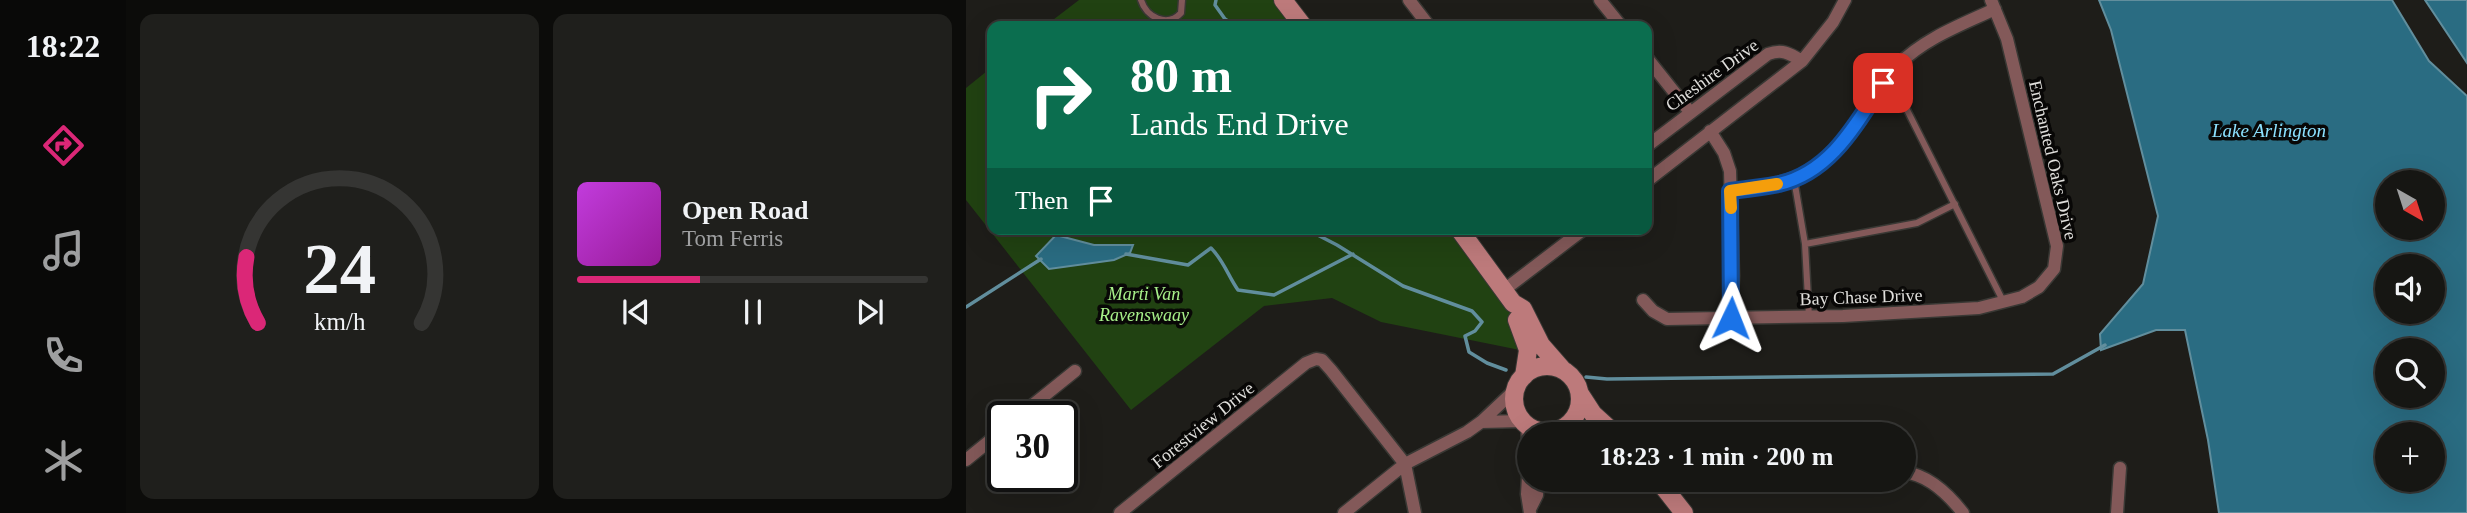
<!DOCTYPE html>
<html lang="en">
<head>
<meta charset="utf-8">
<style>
  body { margin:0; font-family:"Times New Roman",serif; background:#1f1f1c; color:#f1f3f6; height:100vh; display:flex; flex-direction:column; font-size:26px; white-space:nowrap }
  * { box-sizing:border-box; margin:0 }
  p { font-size:23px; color:#9e9fa0 }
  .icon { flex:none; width:38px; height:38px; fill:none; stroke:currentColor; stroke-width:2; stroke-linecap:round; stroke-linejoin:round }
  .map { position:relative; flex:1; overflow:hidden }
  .drawer { display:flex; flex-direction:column; gap:14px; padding:14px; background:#0c0c0a; width:840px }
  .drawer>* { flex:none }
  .hud { position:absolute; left:21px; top:21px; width:665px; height:214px; border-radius:14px; box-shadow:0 7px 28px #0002,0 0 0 2px #353533; background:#0b6e4f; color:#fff; overflow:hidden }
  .needle { width:46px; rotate:141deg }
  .fabs { position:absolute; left:1409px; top:170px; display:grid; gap:14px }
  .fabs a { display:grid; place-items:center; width:70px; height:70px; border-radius:50%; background:#161613; box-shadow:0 7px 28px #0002,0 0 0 2px #353533; font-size:35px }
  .speed { position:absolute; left:21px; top:401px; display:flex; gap:14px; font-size:35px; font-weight:700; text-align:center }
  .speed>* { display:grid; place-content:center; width:91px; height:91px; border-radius:50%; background:#161613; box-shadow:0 7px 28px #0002,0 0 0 2px #353533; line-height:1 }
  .speed .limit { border:4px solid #111; border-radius:10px; background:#fff; color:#111 }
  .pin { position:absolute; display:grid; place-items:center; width:60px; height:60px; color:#fff; margin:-30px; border-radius:14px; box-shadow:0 4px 10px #0006 }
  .me { position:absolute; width:77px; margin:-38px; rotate:2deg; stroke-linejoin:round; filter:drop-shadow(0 0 5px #0008) }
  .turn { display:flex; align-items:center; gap:24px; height:147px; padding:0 28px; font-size:32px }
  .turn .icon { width:91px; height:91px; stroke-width:2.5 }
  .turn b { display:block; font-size:49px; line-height:60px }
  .then { display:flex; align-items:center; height:66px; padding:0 28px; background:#0003; gap:14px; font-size:26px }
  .drawer .tile { flex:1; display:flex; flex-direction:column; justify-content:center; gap:10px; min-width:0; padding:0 24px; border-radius:14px; background:#1f1f1c }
  .drawer .dial { align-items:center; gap:0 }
  .dial svg { height:182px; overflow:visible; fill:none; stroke:#353533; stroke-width:7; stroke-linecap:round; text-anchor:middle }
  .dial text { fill:#f1f3f6; stroke:none }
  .song { display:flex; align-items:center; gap:21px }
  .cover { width:84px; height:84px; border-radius:10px; background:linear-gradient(135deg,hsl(290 70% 55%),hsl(300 70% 35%)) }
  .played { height:7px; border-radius:4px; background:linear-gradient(90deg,#db2777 35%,#353533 35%) }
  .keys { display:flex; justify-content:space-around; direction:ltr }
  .drawer .tiles { flex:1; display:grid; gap:14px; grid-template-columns:repeat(2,1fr) }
  .trip { position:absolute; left:551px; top:422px; width:399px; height:70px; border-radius:35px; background:#161613; box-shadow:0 7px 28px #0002,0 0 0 2px #353533; font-weight:800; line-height:70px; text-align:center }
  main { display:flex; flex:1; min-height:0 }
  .tab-bar { display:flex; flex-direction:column; width:126px; justify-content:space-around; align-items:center; background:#090908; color:#9e9fa0 }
  .tab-bar .icon { width:49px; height:49px }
  .tab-bar .active { color:#db2777 }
  .tab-bar b { font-size:32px; color:#f1f3f6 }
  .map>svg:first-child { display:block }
</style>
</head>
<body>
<main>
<nav class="tab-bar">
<b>18:22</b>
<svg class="icon active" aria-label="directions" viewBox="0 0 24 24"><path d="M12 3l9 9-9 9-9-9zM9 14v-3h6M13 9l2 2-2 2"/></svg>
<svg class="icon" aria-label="music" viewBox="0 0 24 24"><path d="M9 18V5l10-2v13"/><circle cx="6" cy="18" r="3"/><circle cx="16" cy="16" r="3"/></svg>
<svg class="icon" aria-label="phone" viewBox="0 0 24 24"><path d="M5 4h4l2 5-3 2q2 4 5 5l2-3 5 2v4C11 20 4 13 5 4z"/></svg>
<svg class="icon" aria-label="climate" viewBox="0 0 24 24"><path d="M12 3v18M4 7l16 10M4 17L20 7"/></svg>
</nav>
<section class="drawer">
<div class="tiles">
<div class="tile dial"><svg viewBox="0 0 100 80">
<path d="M14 69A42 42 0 1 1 86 69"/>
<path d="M14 69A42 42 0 0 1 9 40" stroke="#db2777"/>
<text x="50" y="56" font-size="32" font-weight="700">24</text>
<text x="50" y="72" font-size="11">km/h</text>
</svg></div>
<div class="tile">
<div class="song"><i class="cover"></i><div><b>Open Road</b><p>Tom Ferris</p></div></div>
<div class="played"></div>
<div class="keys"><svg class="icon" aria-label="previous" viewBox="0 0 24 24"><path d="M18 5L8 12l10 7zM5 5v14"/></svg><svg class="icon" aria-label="pause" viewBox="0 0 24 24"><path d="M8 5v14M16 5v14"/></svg><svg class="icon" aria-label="next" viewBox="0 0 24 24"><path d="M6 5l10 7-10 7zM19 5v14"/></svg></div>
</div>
</div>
</section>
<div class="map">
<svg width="1501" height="513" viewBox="0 0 1501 513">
  <rect width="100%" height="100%" fill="#1e1d19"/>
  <path fill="#214212" d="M 113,0 L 311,0 L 331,26 L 79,26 Z
    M 26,67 L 26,229 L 484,229 L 578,355 L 415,322 L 366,298 L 298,306 L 165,410 L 0,200 L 0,88 Z"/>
  <path fill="#2a6c82" stroke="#618e9d" stroke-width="2" fill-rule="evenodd" d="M 1133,0 L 1426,0 L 1463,61 L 1501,96 L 1501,513 L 1253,513 L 1242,440 L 1219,330 L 1190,330 L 1135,350 L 1134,334 L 1177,284 L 1192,216 L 1145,30 ZM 1421,182 L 1466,182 L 1466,228 L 1421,228 ZM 1421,266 L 1466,266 L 1466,312 L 1421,312 ZM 1421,350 L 1466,350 L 1466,396 L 1421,396 ZM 1421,434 L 1466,434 L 1466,480 L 1421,480 Z
    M 1459,0 L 1501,0 L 1501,63 Z
    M 90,235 L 128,245 L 167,245 L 164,253 L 148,260 L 83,269 L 70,256 Z"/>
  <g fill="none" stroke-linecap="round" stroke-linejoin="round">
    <path stroke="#618e9d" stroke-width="3.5" d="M 250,0 L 249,5 L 259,19 L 269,26
      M 340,229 L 371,245 L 437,286 L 506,311 L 516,322 L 509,331 L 499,336 L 503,352 L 521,363 L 540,370
      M 160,254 L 222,265 L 245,248 C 258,261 262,276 272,290 L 308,295 L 387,254
      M 0,307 L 75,259
      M 620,377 L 641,379 L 1087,374 L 1139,345"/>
    <g stroke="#393834" stroke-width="9">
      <path id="lane" d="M 175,0 C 180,17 201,28 215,13 L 216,0
        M 924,76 L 1037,301
        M 828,179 L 839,244 L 843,317
        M 839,244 L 951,223 L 989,204"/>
    </g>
    <g stroke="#393834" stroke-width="15">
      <path id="street" d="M 443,0 L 463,26
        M 634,0 L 655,26
        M 681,58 L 724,112
        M 744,131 L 758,153 L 764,171 L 767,276 L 765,318
        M 681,146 L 802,54 C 816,49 823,53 836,61
        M 681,181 L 836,61 L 867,22 L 879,0
        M 764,191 C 830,183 857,175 894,118 C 906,100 916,80 932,65 C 959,38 995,25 1029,9
        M 538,290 L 618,229
        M 677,300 L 687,311 L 701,319 L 877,316 L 1013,308 L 1056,297 L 1073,287 L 1088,269 L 1091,246 L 1041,39 L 1025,0
        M 53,416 L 109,371
        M 515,422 L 556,421
        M 561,425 L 563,459 L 561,494 L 564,513
        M 585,434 L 585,433
        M 0,460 L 37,430
        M 938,472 C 962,475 983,495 997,513
        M 564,509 L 571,495 L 572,480
        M 154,513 L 340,363 L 350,359 L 356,360 L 365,370 L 439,464 L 449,513
        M 378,513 L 439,464 L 501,432 L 515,422 L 550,389
        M 1151,513 L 1154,468"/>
    </g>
    <g stroke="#393834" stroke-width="20">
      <path id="secondary" d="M 317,0 L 337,26
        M 493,229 L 547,303 L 557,309 L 575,345 L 596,369
        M 551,320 L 562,350 L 558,376
        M548 399a33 33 0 1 1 66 0a33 33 0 1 1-66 0Z
        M 614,394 L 627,414 L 649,434
        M 596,429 L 638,434
        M 692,480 L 718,513"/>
    </g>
    <use href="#lane" stroke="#835959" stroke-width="6"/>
    <use href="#street" stroke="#835959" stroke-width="12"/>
    <use href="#secondary" stroke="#bd7a7b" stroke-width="18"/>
  </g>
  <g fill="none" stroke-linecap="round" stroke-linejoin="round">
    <g stroke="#114b97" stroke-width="18">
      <path id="route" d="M 765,318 L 764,191 C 781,189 797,187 813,184 C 865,172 890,124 917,83"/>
    </g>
    <use href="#route" stroke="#1a73e8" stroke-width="12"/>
    <path stroke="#f59e0b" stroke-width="12" d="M 765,208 L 764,191 L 811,184"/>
  </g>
  <g text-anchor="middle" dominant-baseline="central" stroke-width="7" stroke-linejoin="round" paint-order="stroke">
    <g font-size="18" fill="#e0dfdc" stroke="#080706">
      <text transform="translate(746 75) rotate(-36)">Cheshire Drive</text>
      <text transform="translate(1087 160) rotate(77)">Enchanted Oaks Drive</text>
      <text transform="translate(895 297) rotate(-2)">Bay Chase Drive</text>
      <text transform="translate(237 425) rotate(-39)">Forestview Drive</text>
    </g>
    <g font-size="18" font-style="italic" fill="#a8f18a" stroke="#080706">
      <text x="178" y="294">Marti Van<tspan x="178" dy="21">Ravenswaay</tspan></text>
    </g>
    <g font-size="19" font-style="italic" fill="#8ce1ff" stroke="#080706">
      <text x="1303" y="130">Lake Arlington</text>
    </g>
  </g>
</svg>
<div class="fabs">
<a><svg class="needle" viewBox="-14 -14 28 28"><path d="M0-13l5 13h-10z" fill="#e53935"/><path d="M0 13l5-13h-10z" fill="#9e9fa0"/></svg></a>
<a><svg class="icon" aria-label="sound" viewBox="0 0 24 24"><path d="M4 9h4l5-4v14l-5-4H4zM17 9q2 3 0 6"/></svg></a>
<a><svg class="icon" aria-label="search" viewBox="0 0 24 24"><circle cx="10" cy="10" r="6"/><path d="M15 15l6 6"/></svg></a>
<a>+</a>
</div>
<div class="speed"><div class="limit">30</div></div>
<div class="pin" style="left:917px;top:83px;background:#d93025"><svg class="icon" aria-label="arrive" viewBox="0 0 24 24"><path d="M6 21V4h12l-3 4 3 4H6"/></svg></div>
<svg class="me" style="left:765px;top:318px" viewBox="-20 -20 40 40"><path d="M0-17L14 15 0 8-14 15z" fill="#1a73e8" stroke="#fff" stroke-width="4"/></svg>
<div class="trip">18:23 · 1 min · 200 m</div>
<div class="hud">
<div class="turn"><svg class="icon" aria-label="right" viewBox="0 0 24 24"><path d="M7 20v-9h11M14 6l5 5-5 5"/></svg><div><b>80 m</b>Lands End Drive</div></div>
<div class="then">Then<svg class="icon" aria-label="arrive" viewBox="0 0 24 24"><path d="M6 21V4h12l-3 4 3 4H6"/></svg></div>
</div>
</div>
</main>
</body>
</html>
